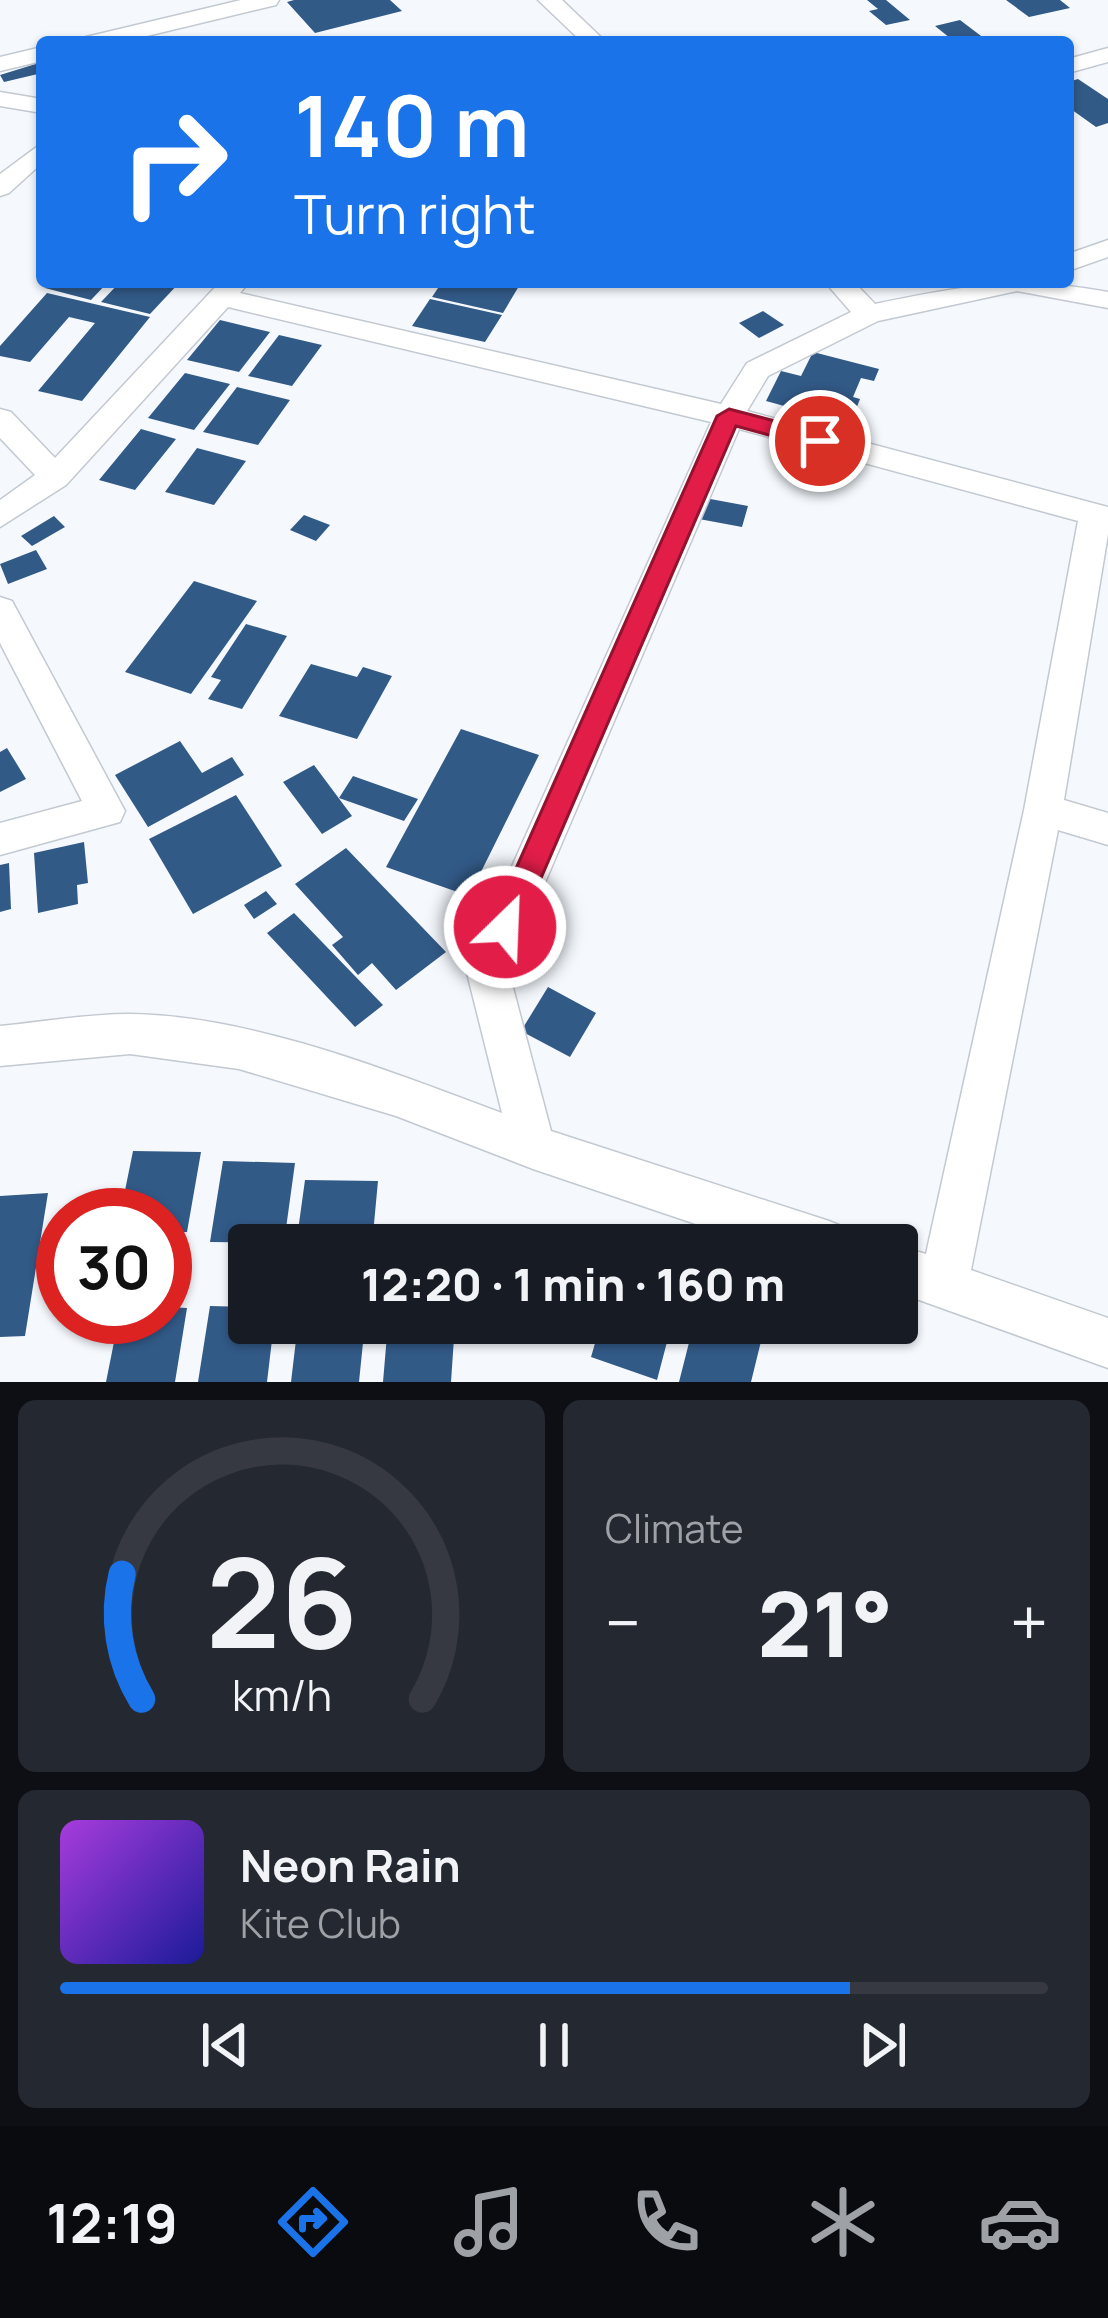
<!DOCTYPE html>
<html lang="en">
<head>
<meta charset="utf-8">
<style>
  body { margin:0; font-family:Manrope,sans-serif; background:#242831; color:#f1f3f6; height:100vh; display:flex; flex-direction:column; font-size:45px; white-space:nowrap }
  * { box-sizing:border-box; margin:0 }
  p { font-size:39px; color:#9ea1a6 }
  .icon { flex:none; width:66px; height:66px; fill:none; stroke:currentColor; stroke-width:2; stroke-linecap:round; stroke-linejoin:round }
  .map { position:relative; height:1382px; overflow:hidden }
  .details { display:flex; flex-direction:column; gap:18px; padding:18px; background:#0d0f14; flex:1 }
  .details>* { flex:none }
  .guide { position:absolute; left:36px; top:36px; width:1038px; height:252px; border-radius:12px; box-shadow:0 3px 9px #0004; background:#1a73e8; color:#fff; overflow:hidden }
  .speed { position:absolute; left:36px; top:1188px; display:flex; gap:24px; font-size:60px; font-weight:700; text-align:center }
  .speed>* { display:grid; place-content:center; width:156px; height:156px; border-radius:50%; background:#171b24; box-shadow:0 3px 9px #0004; line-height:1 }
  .speed .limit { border:18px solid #d22; background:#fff; color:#111 }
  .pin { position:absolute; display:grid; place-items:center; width:102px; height:102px; color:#fff; margin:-51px; border:6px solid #fff; border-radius:50%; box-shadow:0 3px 12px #0007 }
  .me { position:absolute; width:132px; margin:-66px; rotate:24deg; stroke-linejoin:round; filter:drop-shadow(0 0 9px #0008) }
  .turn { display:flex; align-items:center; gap:42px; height:252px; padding:0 60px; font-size:54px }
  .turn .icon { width:156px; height:156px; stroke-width:2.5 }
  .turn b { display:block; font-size:84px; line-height:102px }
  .big { font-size:90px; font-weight:800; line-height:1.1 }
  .details .card { flex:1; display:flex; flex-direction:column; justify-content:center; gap:18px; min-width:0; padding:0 42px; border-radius:18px; background:#242831 }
  .details .dial { align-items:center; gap:0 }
  .dial svg { height:312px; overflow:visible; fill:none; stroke:#363941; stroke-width:7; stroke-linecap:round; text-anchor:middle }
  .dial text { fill:#f1f3f6; stroke:none }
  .song { display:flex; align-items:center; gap:36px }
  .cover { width:144px; height:144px; border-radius:18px; background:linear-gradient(135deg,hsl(280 70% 55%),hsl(240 70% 35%)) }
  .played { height:12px; border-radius:6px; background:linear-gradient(90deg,#1a73e8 80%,#363941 80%) }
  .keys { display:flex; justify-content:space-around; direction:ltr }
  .heat { display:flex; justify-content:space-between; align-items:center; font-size:66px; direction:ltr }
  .details .tiles { flex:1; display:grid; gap:18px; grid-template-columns:1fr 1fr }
  .card:last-child { grid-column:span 2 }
  .trip { position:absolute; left:228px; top:1224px; width:690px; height:120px; border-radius:12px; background:#171b24; box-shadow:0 3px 9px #0004; font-weight:800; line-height:120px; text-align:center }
  .dock { display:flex; height:192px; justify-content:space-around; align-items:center; background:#090b0e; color:#9ea1a6 }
  .dock .icon { width:84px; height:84px }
  .dock .current { color:#1a73e8 }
  .dock b { font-size:54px; color:#f1f3f6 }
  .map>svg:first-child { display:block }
</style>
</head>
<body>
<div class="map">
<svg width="1108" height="1382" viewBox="0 0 1108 1382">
  <rect width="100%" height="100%" fill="#f5f9fe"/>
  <path fill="#325a87" d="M 294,0 L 390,0 L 402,11 L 315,33 L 287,2 Z
    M 867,0 L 886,0 L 910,20 L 886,25 L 869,11 L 878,9 Z
    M 1006,0 L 1060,0 L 1070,8 L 1029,17 Z
    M 960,20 L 989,42 L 955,42 L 935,26 Z
    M 42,62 L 42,73 L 4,82 L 0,75 Z
    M 1078,79 L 1108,99 L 1108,123 L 1096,127 L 1068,107 L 1068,82 Z
    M 51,282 L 108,282 L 91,300 L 45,288 Z
    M 120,282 L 180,282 L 150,314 L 101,302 Z
    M 442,282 L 501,282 L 519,286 L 503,313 L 432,297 Z
    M 47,293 L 150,317 L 82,401 L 38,391 L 95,323 L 69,317 L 30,362 L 0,356 L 0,346 Z
    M 430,299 L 502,315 L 485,342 L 412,326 Z
    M 763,311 L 784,325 L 759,338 L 739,323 Z
    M 220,320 L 270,332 L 239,372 L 187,360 Z
    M 279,335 L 322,345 L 292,386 L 248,376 Z
    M 813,352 L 879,369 L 874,381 L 861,378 L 853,397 L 860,399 L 854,414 L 846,411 L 830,429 L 813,424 L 817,415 L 766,401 L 781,371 L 801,376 Z
    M 185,373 L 230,384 L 194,430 L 148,418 Z
    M 237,387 L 290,400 L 258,445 L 203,432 Z
    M 141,429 L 176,439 L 135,490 L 99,480 Z
    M 197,448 L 246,461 L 214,505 L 165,492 Z
    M 705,498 L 748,506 L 742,527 L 699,519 Z
    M 304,515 L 330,525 L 316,541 L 290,530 Z
    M 54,516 L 65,527 L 32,546 L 21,536 Z
    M 36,550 L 47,569 L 8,584 L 0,564 Z
    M 194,581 L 257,601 L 191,694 L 125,672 Z
    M 246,624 L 287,636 L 242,709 L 208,699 L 221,680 L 211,677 Z
    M 311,664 L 357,677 L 363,667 L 392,676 L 357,739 L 279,716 Z
    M 461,729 L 539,755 L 469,896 L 386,867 Z
    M 180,741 L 202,773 L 232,757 L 244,775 L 148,827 L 115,775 Z
    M 7,748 L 26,779 L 0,792 L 0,752 Z
    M 314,765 L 352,816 L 322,834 L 283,782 Z
    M 353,776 L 418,799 L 404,821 L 339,798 Z
    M 236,795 L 282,866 L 193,914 L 149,839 Z
    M 84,842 L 88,883 L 77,885 L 78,904 L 38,913 L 34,853 Z
    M 346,848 L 446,952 L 396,990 L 372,963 L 358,975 L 332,945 L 343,937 L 295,884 Z
    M 9,863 L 11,909 L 0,912 L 0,865 Z
    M 266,891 L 277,904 L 254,919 L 244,905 Z
    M 294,913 L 383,1005 L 355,1027 L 267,933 Z
    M 548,987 L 596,1013 L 570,1057 L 521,1031 Z
    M 133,1151 L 201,1152 L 187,1232 L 165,1232 L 165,1215 L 120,1215 Z
    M 223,1161 L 295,1163 L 284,1243 L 210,1242 Z
    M 305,1180 L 378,1181 L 372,1245 L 296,1245 Z
    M 48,1193 L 25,1336 L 0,1337 L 0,1196 Z
    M 210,1306 L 249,1307 L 249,1323 L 274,1323 L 267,1382 L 198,1382 Z
    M 165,1307 L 187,1308 L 175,1382 L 106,1382 L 119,1317 L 165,1317 Z
    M 298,1323 L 365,1323 L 359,1382 L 291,1382 Z
    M 388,1323 L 455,1323 L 451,1382 L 383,1382 Z
    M 526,1323 L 588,1323 L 581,1344 Z
    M 601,1323 L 672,1323 L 657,1380 L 591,1357 Z
    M 694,1323 L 765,1325 L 751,1382 L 679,1382 Z"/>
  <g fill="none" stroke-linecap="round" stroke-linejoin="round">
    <g stroke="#c2c9d1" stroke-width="3">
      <path id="minor" d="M 241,0 L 279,0 L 276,5 L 122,42 L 83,42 L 86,37 Z
        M 538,0 L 562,0 L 606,42 L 582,42 Z
        M 42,47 L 42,61 L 0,71 L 0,57 Z
        M 1108,48 L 1108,62 L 1068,73 L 1068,59 Z
        M 0,92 L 42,99 L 42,113 L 0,106 Z
        M 42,143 L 42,163 L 9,193 L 0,196 L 0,174 Z
        M 1108,240 L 1108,257 L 1068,271 L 1068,254 Z
        M 220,282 L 249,282 L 240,293 L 721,404 L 747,363 L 851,312 L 825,282 L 854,282 L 875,304 C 963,286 1019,275 1108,292 L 1108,308 L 1017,291 L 878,321 L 768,376 L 747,411 L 1108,507 L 1108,534 L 1064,800 L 1108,813 L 1108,845 L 1058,830 L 971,1270 L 1108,1318 L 1108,1368 L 897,1292 L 895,1245 L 926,1254 L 1024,810 L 1078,521 L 739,429 L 508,969 L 551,1131 L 829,1221 L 846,1228 L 853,1245 L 758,1245 L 533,1169 L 396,1116 L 239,1069 L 130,1054 L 0,1066 L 0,1026 C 42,1022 86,1014 129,1014 C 250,1015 389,1071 502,1113 L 466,969 L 711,422 L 228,307 L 66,485 L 0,527 L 0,500 L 35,475 L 0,438 L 0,409 L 11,412 L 55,458 Z
        M 0,597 L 12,601 L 125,811 L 120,822 L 0,855 L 0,823 L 82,801 L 0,643 Z"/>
    </g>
    <use href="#minor" fill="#fff" fill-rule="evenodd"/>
  </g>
  <path fill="#e11d48" stroke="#92132f" stroke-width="3" d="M 729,409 L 829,435 L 832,441 L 820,449 L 736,426 L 516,936 L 505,940 L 494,936 L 490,927 L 717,416 Z"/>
</svg>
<div class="speed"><div class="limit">30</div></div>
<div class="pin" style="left:820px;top:441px;background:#d93025"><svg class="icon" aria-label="arrive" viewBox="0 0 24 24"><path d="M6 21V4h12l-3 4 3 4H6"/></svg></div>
<svg class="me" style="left:505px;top:927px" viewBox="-20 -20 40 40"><circle r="17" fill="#e11d48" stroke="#fff" stroke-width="3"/><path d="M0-11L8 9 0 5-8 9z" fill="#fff"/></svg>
<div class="trip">12:20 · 1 min · 160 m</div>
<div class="guide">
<div class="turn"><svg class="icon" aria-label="right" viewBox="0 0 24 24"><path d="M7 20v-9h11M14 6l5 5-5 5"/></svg><div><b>140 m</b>Turn right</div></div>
</div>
</div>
<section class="details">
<div class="tiles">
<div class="card dial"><svg viewBox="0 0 100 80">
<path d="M14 69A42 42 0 1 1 86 69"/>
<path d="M14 69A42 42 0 0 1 9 37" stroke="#1a73e8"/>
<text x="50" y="56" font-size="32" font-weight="700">26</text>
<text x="50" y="72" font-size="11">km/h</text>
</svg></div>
<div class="card"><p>Climate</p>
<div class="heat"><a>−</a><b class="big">21°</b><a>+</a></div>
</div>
<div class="card">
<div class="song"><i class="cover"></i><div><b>Neon Rain</b><p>Kite Club</p></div></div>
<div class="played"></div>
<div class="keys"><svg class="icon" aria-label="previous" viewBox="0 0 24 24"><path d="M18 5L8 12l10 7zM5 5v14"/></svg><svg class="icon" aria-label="pause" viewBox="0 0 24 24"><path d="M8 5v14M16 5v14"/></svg><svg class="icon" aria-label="next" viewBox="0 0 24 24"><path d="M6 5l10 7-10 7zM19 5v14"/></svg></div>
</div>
</div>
</section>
<nav class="dock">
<b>12:19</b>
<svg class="icon current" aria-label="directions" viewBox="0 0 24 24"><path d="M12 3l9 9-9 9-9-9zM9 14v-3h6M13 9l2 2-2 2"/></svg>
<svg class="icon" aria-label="music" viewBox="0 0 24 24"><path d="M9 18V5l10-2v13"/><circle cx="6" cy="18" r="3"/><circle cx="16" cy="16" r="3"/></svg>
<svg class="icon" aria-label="phone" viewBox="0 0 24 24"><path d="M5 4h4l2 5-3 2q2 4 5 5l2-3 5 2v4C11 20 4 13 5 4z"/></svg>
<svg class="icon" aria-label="climate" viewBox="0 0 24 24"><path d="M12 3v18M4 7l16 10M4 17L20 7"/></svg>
<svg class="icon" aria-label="car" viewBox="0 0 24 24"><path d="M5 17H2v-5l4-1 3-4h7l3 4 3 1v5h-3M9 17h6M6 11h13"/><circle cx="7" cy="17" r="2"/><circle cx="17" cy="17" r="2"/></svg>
</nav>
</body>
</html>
